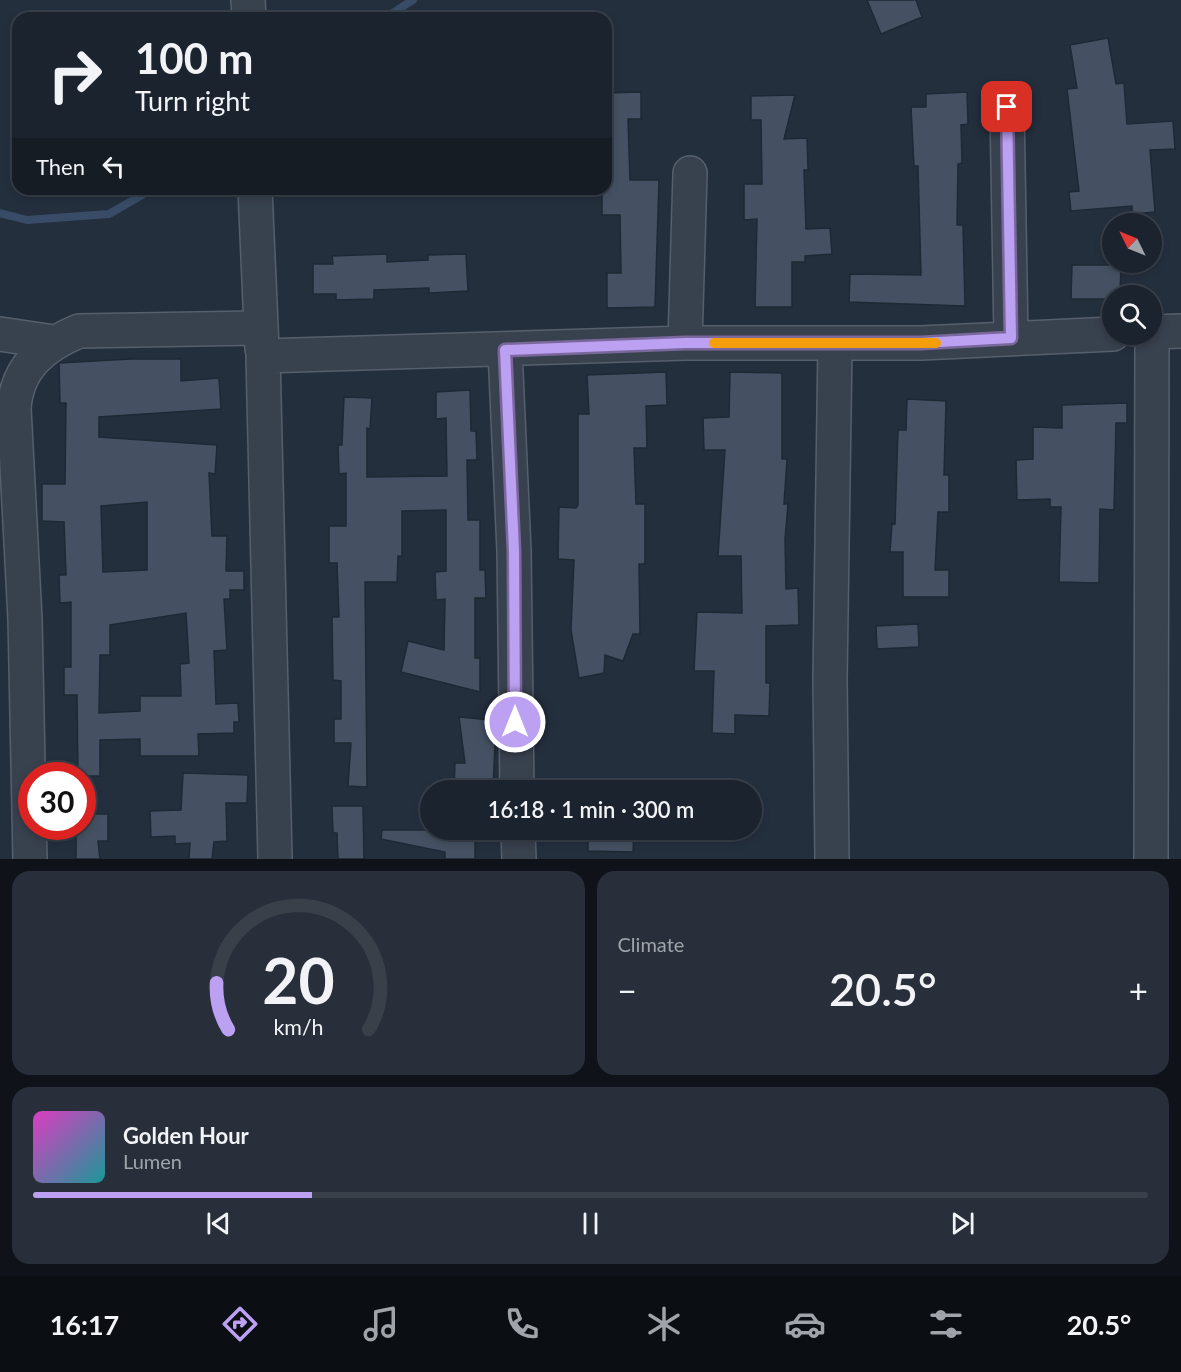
<!DOCTYPE html>
<html lang="en">
<head>
<meta charset="utf-8">
<style>
  body { margin:0; font-family:Lato,sans-serif; background:#282f3a; color:#f1f3f6; height:100vh; display:flex; flex-direction:column; font-size:22px; white-space:nowrap }
  * { box-sizing:border-box; margin:0 }
  p { font-size:20px; color:#a0a4aa }
  .icon { flex:none; width:33px; height:33px; fill:none; stroke:currentColor; stroke-width:2; stroke-linecap:round; stroke-linejoin:round }
  .map { position:relative; height:859px; overflow:hidden }
  .sheet { display:flex; flex-direction:column; gap:12px; padding:12px; background:#0f1319; flex:1 }
  .sheet>* { flex:none }
  .hud { position:absolute; left:12px; top:12px; width:600px; height:183px; border-radius:18px; box-shadow:0 3px 9px #0003,0 0 0 2px #39404a; background:#1b232e; color:#f1f3f6; overflow:hidden }
  .needle { width:39px; rotate:313deg }
  .controls { position:absolute; left:1102px; top:213px; display:grid; gap:12px }
  .controls a { display:grid; place-items:center; width:60px; height:60px; border-radius:50%; background:#1b232e; box-shadow:0 3px 9px #0003,0 0 0 2px #39404a; font-size:30px }
  .speed { position:absolute; left:18px; top:762px; display:flex; gap:12px; font-size:30px; font-weight:700; text-align:center }
  .speed>* { display:grid; place-content:center; width:78px; height:78px; border-radius:50%; background:#1b232e; box-shadow:0 3px 9px #0003,0 0 0 2px #39404a; line-height:1 }
  .speed .limit { border:9px solid #d22; background:#fff; color:#111 }
  .pin { position:absolute; display:grid; place-items:center; width:51px; height:51px; color:#fff; margin:-26px; border-radius:12px; box-shadow:0 3px 9px #0006 }
  .me { position:absolute; width:66px; margin:-33px; rotate:0deg; stroke-linejoin:round; filter:drop-shadow(0 0 4px #0008) }
  .turn { display:flex; align-items:center; gap:21px; height:126px; padding:0 24px; font-size:27px }
  .turn .icon { width:78px; height:78px; stroke-width:2.5 }
  .turn b { display:block; font-size:42px; line-height:51px }
  .then { display:flex; align-items:center; height:57px; padding:0 24px; background:#0003; gap:12px; font-size:22px }
  .big { font-size:45px; font-weight:600; line-height:1.1 }
  .sheet .card { flex:1; display:flex; flex-direction:column; justify-content:center; gap:9px; min-width:0; padding:0 21px; border-radius:18px; background:#282f3a }
  .sheet .dial { align-items:center; gap:0 }
  .dial svg { height:156px; overflow:visible; fill:none; stroke:#39404a; stroke-width:7; stroke-linecap:round; text-anchor:middle }
  .dial text { fill:#f1f3f6; stroke:none }
  .song { display:flex; align-items:center; gap:18px }
  .cover { width:72px; height:72px; border-radius:9px; background:linear-gradient(135deg,hsl(310 70% 55%),hsl(180 70% 35%)) }
  .played { height:6px; border-radius:3px; background:linear-gradient(90deg,#bca0f2 25%,#39404a 25%) }
  .keys { display:flex; justify-content:space-around; direction:ltr }
  .heat { display:flex; justify-content:space-between; align-items:center; font-size:33px; direction:ltr }
  .sheet .tiles { flex:1; display:grid; gap:12px; grid-template-columns:1fr 1fr }
  .card:last-child { grid-column:span 2 }
  .trip { position:absolute; left:420px; top:780px; width:342px; height:60px; border-radius:30px; background:#1b232e; box-shadow:0 3px 9px #0003,0 0 0 2px #39404a; font-weight:600; line-height:60px; text-align:center }
  .menu { display:flex; height:96px; justify-content:space-around; align-items:center; background:#0b0e12; color:#a0a4aa }
  .menu .icon { width:42px; height:42px }
  .menu .on { color:#bca0f2 }
  .menu b { font-size:27px; color:#f1f3f6 }
  .map>svg:first-child { display:block }
</style>
</head>
<body>
<div class="map">
<svg width="1181" height="859" viewBox="0 0 1181 859">
  <rect width="100%" height="100%" fill="#242f3e"/>
  <g fill="none" stroke-linecap="round" stroke-linejoin="round">
    <path stroke="#394c67" stroke-width="8" d="M 385,18 L 413,0
      M 0,213 L 27,220 L 109,214 L 142,195 L 143,189"/>
  </g>
  <path fill="#455162" stroke="#1f2835" stroke-width="1.5" fill-rule="evenodd" d="M 867,0 L 916,0 L 922,17 L 881,34 Z
    M 1108,38 L 1116,84 L 1124,83 L 1127,124 L 1173,121 L 1175,149 L 1150,150 L 1155,212 L 1132,214 L 1132,206 L 1071,211 L 1069,192 L 1079,191 L 1067,89 L 1077,88 L 1070,45 Z
    M 641,92 L 641,119 L 628,119 L 630,180 L 659,180 L 655,307 L 607,308 L 607,273 L 621,273 L 620,215 L 602,215 L 602,189 L 606,189 L 606,93 Z
    M 967,92 L 968,124 L 961,125 L 962,163 L 958,164 L 957,225 L 963,225 L 965,306 L 849,302 L 850,274 L 921,275 L 918,166 L 914,166 L 911,107 L 926,107 L 926,94 Z
    M 795,95 L 784,139 L 807,138 L 808,170 L 804,170 L 806,229 L 830,228 L 832,254 L 805,256 L 805,262 L 792,262 L 792,307 L 755,307 L 757,219 L 744,220 L 744,184 L 762,184 L 761,120 L 751,120 L 751,96 Z
    M 387,254 L 387,262 L 428,260 L 428,255 L 466,254 L 468,291 L 429,293 L 429,288 L 374,290 L 374,299 L 336,300 L 336,294 L 313,294 L 313,264 L 333,264 L 332,256 Z
    M 1072,265 L 1121,265 L 1120,296 L 1113,296 L 1113,299 L 1071,299 Z
    M 131,359 L 181,359 L 181,381 L 219,378 L 221,409 L 99,417 L 99,437 L 217,445 L 215,474 L 209,473 L 212,536 L 227,536 L 226,571 L 244,571 L 244,590 L 230,590 L 230,599 L 224,599 L 227,650 L 214,651 L 216,704 L 238,703 L 239,722 L 234,722 L 234,733 L 198,734 L 199,756 L 140,756 L 140,739 L 100,740 L 100,776 L 78,776 L 77,695 L 64,695 L 64,667 L 71,667 L 71,602 L 60,603 L 59,575 L 66,575 L 64,522 L 42,521 L 42,484 L 65,484 L 66,403 L 60,403 L 59,363 ZM 147,502 L 147,570 L 103,572 L 101,506 ZM 186,613 L 189,663 L 180,664 L 181,696 L 140,696 L 140,711 L 99,713 L 100,655 L 110,655 L 110,625 Z
    M 666,372 L 667,405 L 646,406 L 647,448 L 634,448 L 636,504 L 645,504 L 645,564 L 639,564 L 640,634 L 633,634 L 623,661 L 605,655 L 604,673 L 579,678 L 571,630 L 574,560 L 558,559 L 559,507 L 576,508 L 578,505 L 578,414 L 589,414 L 587,375 Z
    M 730,372 L 782,373 L 782,459 L 787,459 L 784,504 L 788,504 L 785,539 L 786,589 L 798,588 L 799,625 L 766,626 L 766,683 L 770,683 L 769,716 L 735,715 L 735,734 L 712,733 L 714,671 L 694,671 L 697,612 L 742,613 L 741,556 L 718,556 L 725,450 L 704,450 L 703,418 L 729,417 Z
    M 470,390 L 471,431 L 476,431 L 477,460 L 467,460 L 468,520 L 480,520 L 480,570 L 485,570 L 486,598 L 475,598 L 475,658 L 480,658 L 480,692 L 401,672 L 408,641 L 444,650 L 445,599 L 436,600 L 435,572 L 446,571 L 446,510 L 402,511 L 402,556 L 398,556 L 397,582 L 365,582 L 367,787 L 348,786 L 351,743 L 334,743 L 334,719 L 341,719 L 341,681 L 333,680 L 332,617 L 339,617 L 337,563 L 329,563 L 329,526 L 346,526 L 346,473 L 339,474 L 338,445 L 342,445 L 344,397 L 372,398 L 370,429 L 367,428 L 367,477 L 447,476 L 446,418 L 436,419 L 436,392 Z
    M 907,399 L 946,401 L 944,475 L 949,475 L 949,512 L 938,512 L 935,570 L 949,570 L 949,597 L 903,597 L 903,552 L 890,552 L 892,523 L 895,524 L 898,430 L 906,430 Z
    M 1127,403 L 1127,423 L 1116,423 L 1114,510 L 1100,509 L 1099,583 L 1059,582 L 1061,507 L 1050,507 L 1050,499 L 1017,500 L 1016,460 L 1033,459 L 1033,427 L 1062,428 L 1062,405 Z
    M 918,624 L 919,647 L 877,649 L 876,626 Z
    M 459,717 L 492,720 L 495,743 L 493,790 L 454,790 L 455,763 L 465,763 Z
    M 183,773 L 248,775 L 247,803 L 226,803 L 227,841 L 214,842 L 212,859 L 189,859 L 190,843 L 175,844 L 175,836 L 151,837 L 150,811 L 181,810 Z
    M 332,806 L 363,806 L 364,859 L 338,859 L 337,833 L 333,833 Z
    M 82,814 L 108,814 L 108,841 L 98,841 L 100,859 L 76,859 L 76,826 L 82,826 Z
    M 382,830 L 475,830 L 475,859 L 445,859 L 445,852 L 381,839 Z
    M 588,830 L 634,830 L 633,852 L 588,851 Z"/>
  <g fill="none" stroke-linecap="round" stroke-linejoin="round">
    <g stroke="#565f6c" stroke-width="36">
      <path id="minor" d="M 248,0 L 249,18
        M 1007,107 L 1011,338
        M 255,189 L 262,349
        M 1152,332 L 1181,331
        M 0,334 L 54,342
        M 685,343 L 690,173
        M 505,350 L 514,551 L 517,790
        M 518,830 L 519,859
        M 30,859 L 25,619 L 14,408 C 17,367 43,346 79,331 L 261,328
        M 275,859 L 263,356 L 685,343 L 921,343 L 1113,334
        M 832,859 L 830,679 L 835,345
        M 1151,859 L 1152,334"/>
    </g>
    <use href="#minor" stroke="#38414e" stroke-width="33"/>
  </g>
  <g fill="none" stroke-linecap="round" stroke-linejoin="round">
    <g stroke="#7a689d" stroke-width="15">
      <path id="route" d="M 515,722 L 514,551 L 505,350 L 685,343 L 921,343 L 1011,338 L 1007,107"/>
    </g>
    <use href="#route" stroke="#bca0f2" stroke-width="10"/>
    <path stroke="#f59e0b" stroke-width="10" d="M 714,343 L 936,343"/>
  </g>
</svg>
<div class="controls">
<a><svg class="needle" viewBox="-14 -14 28 28"><path d="M0-13l5 13h-10z" fill="#e53935"/><path d="M0 13l5-13h-10z" fill="#a0a4aa"/></svg></a>
<a><svg class="icon" aria-label="search" viewBox="0 0 24 24"><circle cx="10" cy="10" r="6"/><path d="M15 15l6 6"/></svg></a>
</div>
<div class="speed"><div class="limit">30</div></div>
<div class="pin" style="left:1007px;top:107px;background:#d93025"><svg class="icon" aria-label="arrive" viewBox="0 0 24 24"><path d="M6 21V4h12l-3 4 3 4H6"/></svg></div>
<svg class="me" style="left:515px;top:722px" viewBox="-20 -20 40 40"><circle r="17" fill="#bca0f2" stroke="#fff" stroke-width="3"/><path d="M0-11L8 9 0 5-8 9z" fill="#fff"/></svg>
<div class="trip">16:18 · 1 min · 300 m</div>
<div class="hud">
<div class="turn"><svg class="icon" aria-label="right" viewBox="0 0 24 24"><path d="M7 20v-9h11M14 6l5 5-5 5"/></svg><div><b>100 m</b>Turn right</div></div>
<div class="then">Then<svg class="icon" aria-label="left" viewBox="0 0 24 24"><path d="M17 20v-9H6M10 6l-5 5 5 5"/></svg></div>
</div>
</div>
<section class="sheet">
<div class="tiles">
<div class="card dial"><svg viewBox="0 0 100 80">
<path d="M14 69A42 42 0 1 1 86 69"/>
<path d="M14 69A42 42 0 0 1 8 45" stroke="#bca0f2"/>
<text x="50" y="56" font-size="32" font-weight="700">20</text>
<text x="50" y="72" font-size="11">km/h</text>
</svg></div>
<div class="card"><p>Climate</p>
<div class="heat"><a>−</a><b class="big">20.5°</b><a>+</a></div>
</div>
<div class="card">
<div class="song"><i class="cover"></i><div><b>Golden Hour</b><p>Lumen</p></div></div>
<div class="played"></div>
<div class="keys"><svg class="icon" aria-label="previous" viewBox="0 0 24 24"><path d="M18 5L8 12l10 7zM5 5v14"/></svg><svg class="icon" aria-label="pause" viewBox="0 0 24 24"><path d="M8 5v14M16 5v14"/></svg><svg class="icon" aria-label="next" viewBox="0 0 24 24"><path d="M6 5l10 7-10 7zM19 5v14"/></svg></div>
</div>
</div>
</section>
<nav class="menu">
<b>16:17</b>
<svg class="icon on" aria-label="directions" viewBox="0 0 24 24"><path d="M12 3l9 9-9 9-9-9zM9 14v-3h6M13 9l2 2-2 2"/></svg>
<svg class="icon" aria-label="music" viewBox="0 0 24 24"><path d="M9 18V5l10-2v13"/><circle cx="6" cy="18" r="3"/><circle cx="16" cy="16" r="3"/></svg>
<svg class="icon" aria-label="phone" viewBox="0 0 24 24"><path d="M5 4h4l2 5-3 2q2 4 5 5l2-3 5 2v4C11 20 4 13 5 4z"/></svg>
<svg class="icon" aria-label="climate" viewBox="0 0 24 24"><path d="M12 3v18M4 7l16 10M4 17L20 7"/></svg>
<svg class="icon" aria-label="car" viewBox="0 0 24 24"><path d="M5 17H2v-5l4-1 3-4h7l3 4 3 1v5h-3M9 17h6M6 11h13"/><circle cx="7" cy="17" r="2"/><circle cx="17" cy="17" r="2"/></svg>
<svg class="icon" aria-label="filters" viewBox="0 0 24 24"><path d="M4 7h16M4 17h16"/><circle cx="9" cy="7" r="2"/><circle cx="15" cy="17" r="2"/></svg>
<b>20.5°</b>
</nav>
</body>
</html>
